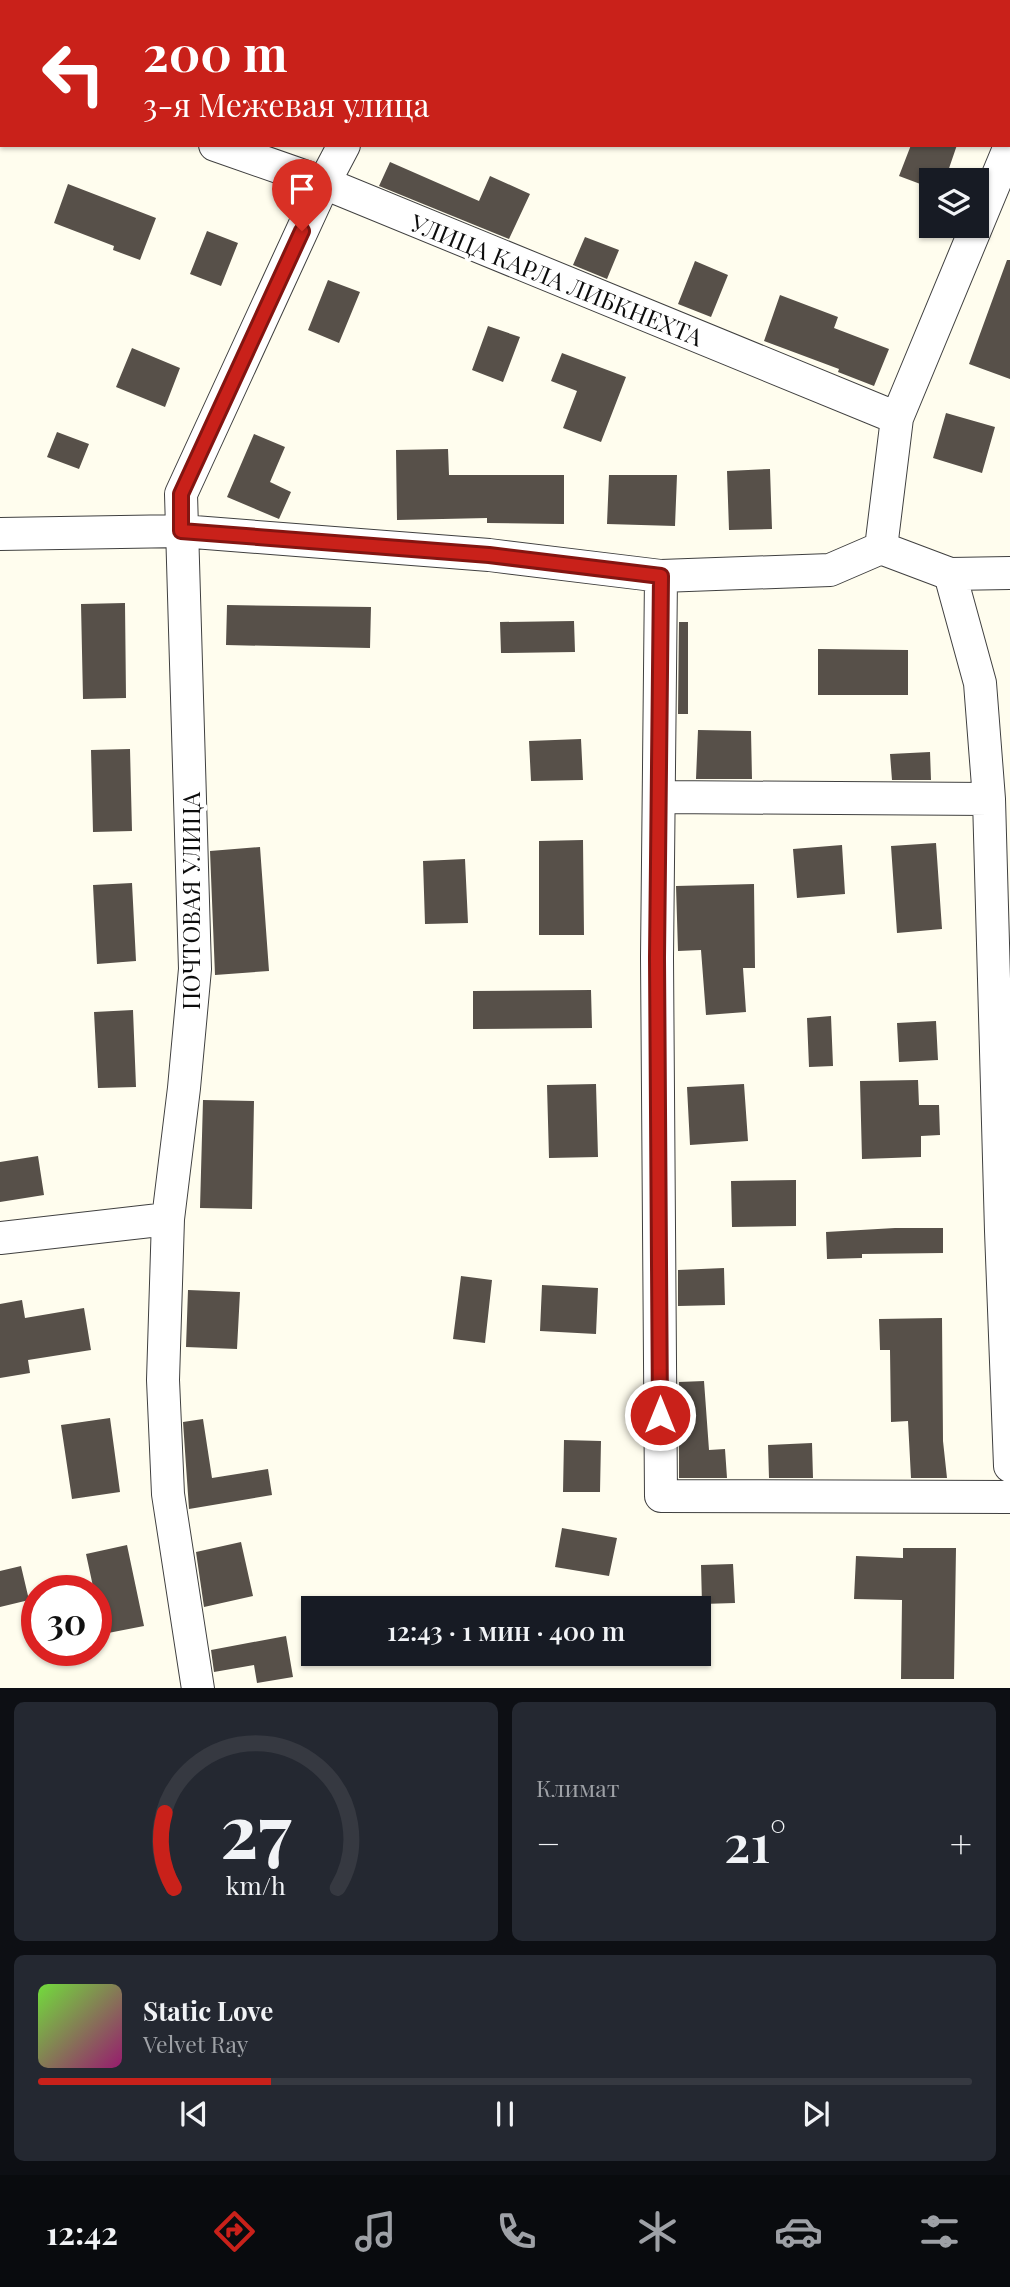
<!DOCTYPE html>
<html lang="ru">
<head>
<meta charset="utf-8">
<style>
  body { margin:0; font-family:"Playfair Display",serif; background:#242831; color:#f1f3f6; height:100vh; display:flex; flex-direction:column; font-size:26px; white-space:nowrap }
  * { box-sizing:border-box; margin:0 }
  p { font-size:23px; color:#9ea1a6 }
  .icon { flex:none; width:38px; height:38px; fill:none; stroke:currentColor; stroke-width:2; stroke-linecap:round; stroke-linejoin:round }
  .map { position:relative; height:1688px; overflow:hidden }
  .drawer { display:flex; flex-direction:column; gap:14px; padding:14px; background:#0d0f14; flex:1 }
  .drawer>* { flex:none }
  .banner { position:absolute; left:0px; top:0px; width:1012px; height:147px; box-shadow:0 2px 5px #0004; background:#c9211a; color:#fff; overflow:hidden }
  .buttons { position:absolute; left:919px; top:168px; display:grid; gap:14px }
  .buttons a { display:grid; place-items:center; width:70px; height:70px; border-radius:0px; background:#171b24; box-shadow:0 2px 5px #0004; font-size:35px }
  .speed { position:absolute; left:21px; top:1575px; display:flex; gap:14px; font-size:35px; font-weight:700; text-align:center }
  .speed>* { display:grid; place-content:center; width:91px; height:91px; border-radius:50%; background:#171b24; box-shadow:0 2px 5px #0004; line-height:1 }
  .speed .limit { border:10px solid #d22; background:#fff; color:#111 }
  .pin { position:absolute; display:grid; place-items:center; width:60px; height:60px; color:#fff; margin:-72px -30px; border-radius:50% 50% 50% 0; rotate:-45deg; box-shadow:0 0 7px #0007 }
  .pin .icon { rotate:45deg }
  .me { position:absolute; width:77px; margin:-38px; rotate:0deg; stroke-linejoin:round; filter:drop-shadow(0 0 5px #0008) }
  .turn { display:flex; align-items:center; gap:24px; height:147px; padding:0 28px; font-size:32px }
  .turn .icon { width:91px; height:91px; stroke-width:2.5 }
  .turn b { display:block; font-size:49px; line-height:60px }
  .big { font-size:52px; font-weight:600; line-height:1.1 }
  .drawer .widget { flex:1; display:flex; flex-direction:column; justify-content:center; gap:10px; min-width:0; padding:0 24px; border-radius:10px; background:#242831 }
  .drawer .dial { align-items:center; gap:0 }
  .dial svg { height:182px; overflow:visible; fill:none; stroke:#363941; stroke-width:7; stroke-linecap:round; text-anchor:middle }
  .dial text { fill:#f1f3f6; stroke:none }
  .song { display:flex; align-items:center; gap:21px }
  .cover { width:84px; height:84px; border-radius:10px; background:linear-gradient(135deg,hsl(100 70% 55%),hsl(320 70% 35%)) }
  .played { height:7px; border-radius:4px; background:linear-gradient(90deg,#c9211a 25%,#363941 25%) }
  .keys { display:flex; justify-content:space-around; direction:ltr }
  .heat { display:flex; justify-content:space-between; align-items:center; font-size:38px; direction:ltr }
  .drawer .tiles { flex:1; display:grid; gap:14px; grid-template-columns:1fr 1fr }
  .widget:last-child { grid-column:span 2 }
  .trip { position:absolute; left:301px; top:1596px; width:410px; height:70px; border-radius:0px; background:#171b24; box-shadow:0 2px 5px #0004; font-weight:600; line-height:70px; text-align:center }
  .dock { display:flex; height:112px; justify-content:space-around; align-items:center; background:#090b0e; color:#9ea1a6 }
  .dock .icon { width:49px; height:49px }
  .dock .current { color:#c9211a }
  .dock b { font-size:32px; color:#f1f3f6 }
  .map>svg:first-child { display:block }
</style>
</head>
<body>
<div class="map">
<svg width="1010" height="1689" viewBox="0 0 1010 1689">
  <rect width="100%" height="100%" fill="#fffdee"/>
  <path fill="#575049" d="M 911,145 L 957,145 L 945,180 L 931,180 L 931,188 L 899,176 Z
    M 390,162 L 479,201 L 490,176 L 530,194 L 509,239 L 379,186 Z
    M 68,184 L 156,218 L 140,260 L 113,250 L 114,246 L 54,223 Z
    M 207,231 L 238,243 L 221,286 L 190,274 Z
    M 585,237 L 619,250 L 607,279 L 573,265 Z
    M 1007,260 L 1010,260 L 1010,379 L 969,364 Z
    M 695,261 L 728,275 L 711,317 L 678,304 Z
    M 328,280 L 360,292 L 339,343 L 308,330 Z
    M 780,295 L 838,317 L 834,328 L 889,349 L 874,386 L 838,372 L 839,369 L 764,341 Z
    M 488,326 L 520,337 L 503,382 L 472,370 Z
    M 132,348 L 180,368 L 165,407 L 116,387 Z
    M 562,353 L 626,377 L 601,442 L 563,428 L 577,391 L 551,381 Z
    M 946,413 L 995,427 L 982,473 L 933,458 Z
    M 57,432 L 89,444 L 79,469 L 47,457 Z
    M 254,434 L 285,447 L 270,482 L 291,492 L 279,519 L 227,497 Z
    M 448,449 L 449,475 L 564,475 L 564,524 L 487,523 L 487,518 L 397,520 L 396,450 Z
    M 770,469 L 772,529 L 729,530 L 727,471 Z
    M 609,475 L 677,475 L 675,526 L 607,524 Z
    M 125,603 L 126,698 L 83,699 L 81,604 Z
    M 227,605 L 371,607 L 370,648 L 226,645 Z
    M 574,621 L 575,652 L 501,653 L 500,622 Z
    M 679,622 L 688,622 L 688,714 L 678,714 Z
    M 818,649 L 908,650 L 908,695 L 818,695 Z
    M 698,730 L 751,731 L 752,779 L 696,779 Z
    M 581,739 L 583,780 L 531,781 L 529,741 Z
    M 130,749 L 132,831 L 93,832 L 91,750 Z
    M 930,752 L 931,780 L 892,780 L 890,754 Z
    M 583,840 L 584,935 L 539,935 L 539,841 Z
    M 936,843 L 942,929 L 897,933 L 891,846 Z
    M 842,845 L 845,894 L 797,898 L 793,849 Z
    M 260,847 L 269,971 L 215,975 L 210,851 Z
    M 465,859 L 468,923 L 425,924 L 423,861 Z
    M 132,883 L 136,961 L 97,964 L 93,885 Z
    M 754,884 L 755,968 L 743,968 L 746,1012 L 706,1015 L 701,950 L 678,951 L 676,886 Z
    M 591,990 L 592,1028 L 473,1029 L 473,991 Z
    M 133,1010 L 136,1087 L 98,1088 L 94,1012 Z
    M 831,1016 L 833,1066 L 809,1067 L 807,1018 Z
    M 936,1021 L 938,1060 L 899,1062 L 897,1023 Z
    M 918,1080 L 919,1105 L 939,1105 L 940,1135 L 921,1136 L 921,1157 L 862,1159 L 860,1081 Z
    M 596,1084 L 598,1157 L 549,1158 L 547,1085 Z
    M 744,1084 L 748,1141 L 690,1145 L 687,1087 Z
    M 203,1100 L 254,1101 L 252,1209 L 200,1208 Z
    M 38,1156 L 44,1195 L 0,1202 L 0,1162 Z
    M 796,1180 L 796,1226 L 732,1227 L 731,1181 Z
    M 895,1228 L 943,1228 L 943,1253 L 862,1254 L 862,1258 L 827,1259 L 826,1232 Z
    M 724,1268 L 725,1305 L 678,1306 L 678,1270 Z
    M 461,1276 L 492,1280 L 485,1343 L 453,1339 Z
    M 542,1285 L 598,1288 L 596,1334 L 540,1331 Z
    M 188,1290 L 240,1292 L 237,1349 L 186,1347 Z
    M 22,1300 L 25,1318 L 84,1308 L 91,1350 L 28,1360 L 30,1373 L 0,1378 L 0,1304 Z
    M 942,1318 L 943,1441 L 947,1478 L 911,1478 L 908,1421 L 891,1422 L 890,1350 L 880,1350 L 879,1319 Z
    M 704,1381 L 709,1450 L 725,1449 L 727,1478 L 679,1478 L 679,1382 Z
    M 110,1418 L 120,1492 L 72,1499 L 61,1425 Z
    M 203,1419 L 212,1478 L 268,1469 L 272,1495 L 189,1509 L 183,1422 Z
    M 564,1440 L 601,1441 L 600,1492 L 563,1492 Z
    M 812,1443 L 813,1478 L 769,1478 L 768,1445 Z
    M 562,1528 L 617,1538 L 609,1576 L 555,1567 Z
    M 241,1542 L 253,1596 L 204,1607 L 196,1552 Z
    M 127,1545 L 144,1626 L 103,1634 L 96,1591 L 94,1591 L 86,1554 Z
    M 903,1548 L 956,1548 L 954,1679 L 901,1679 L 902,1600 L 854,1599 L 856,1556 L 903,1558 Z
    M 733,1564 L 735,1603 L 702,1604 L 701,1565 Z
    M 21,1566 L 29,1600 L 0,1607 L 0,1571 Z
    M 286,1636 L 293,1677 L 257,1683 L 254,1665 L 214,1672 L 211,1650 Z"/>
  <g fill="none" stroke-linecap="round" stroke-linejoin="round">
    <g stroke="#404040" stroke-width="34">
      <path id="street" d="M 808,0 L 813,2
        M 420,2 L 421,0
        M 0,71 L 2,71
        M 215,145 L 324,183 L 897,418
        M 0,534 L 181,531 L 489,555 L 661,576 L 830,570 L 881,548 L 950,574 L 1010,573
        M 881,548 L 897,418 L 1010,146
        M 950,574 L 980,683 L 989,799 L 1001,1231 L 1010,1466
        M 661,576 L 657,958 L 661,1496 L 1010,1497
        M 660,797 L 989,799
        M 0,1238 L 168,1219
        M 198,1689 L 168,1494 L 163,1380 L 168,1219 L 184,1088 L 195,969 L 181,494 L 324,183 L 344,145"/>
    </g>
    <use href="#street" stroke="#fff" stroke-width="32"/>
  </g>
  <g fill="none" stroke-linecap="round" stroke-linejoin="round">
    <g stroke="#831511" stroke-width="18">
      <path id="route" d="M 302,231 L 181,494 L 181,531 L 489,555 L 661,576 L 657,958 L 660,1415"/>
    </g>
    <use href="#route" stroke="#c9211a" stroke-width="12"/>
  </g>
  <g text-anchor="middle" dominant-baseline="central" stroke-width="7" stroke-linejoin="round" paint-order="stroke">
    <g font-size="24" fill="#0d0d0d" stroke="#fff">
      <text transform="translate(557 279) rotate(22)">УЛИЦА КАРЛА ЛИБКНЕХТА</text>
      <text transform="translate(190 901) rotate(-90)">ПОЧТОВАЯ УЛИЦА</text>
    </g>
  </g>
</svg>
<div class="buttons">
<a><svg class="icon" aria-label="layers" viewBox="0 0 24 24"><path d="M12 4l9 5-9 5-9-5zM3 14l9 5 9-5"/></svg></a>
</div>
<div class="speed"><div class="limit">30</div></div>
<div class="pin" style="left:302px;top:231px;background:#d93025"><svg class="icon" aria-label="arrive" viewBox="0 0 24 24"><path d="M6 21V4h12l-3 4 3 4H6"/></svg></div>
<svg class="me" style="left:660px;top:1415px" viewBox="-20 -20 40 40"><circle r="17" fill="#c9211a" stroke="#fff" stroke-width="3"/><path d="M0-11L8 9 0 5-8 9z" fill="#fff"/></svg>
<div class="trip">12:43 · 1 мин · 400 m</div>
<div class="banner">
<div class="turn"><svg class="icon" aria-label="left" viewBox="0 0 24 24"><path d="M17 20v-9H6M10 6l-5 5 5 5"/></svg><div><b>200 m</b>3-я Межевая улица</div></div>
</div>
</div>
<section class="drawer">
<div class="tiles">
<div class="widget dial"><svg viewBox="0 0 100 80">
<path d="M14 69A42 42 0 1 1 86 69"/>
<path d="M14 69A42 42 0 0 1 10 36" stroke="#c9211a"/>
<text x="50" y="56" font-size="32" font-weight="700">27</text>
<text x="50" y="72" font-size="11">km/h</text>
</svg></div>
<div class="widget"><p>Климат</p>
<div class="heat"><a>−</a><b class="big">21°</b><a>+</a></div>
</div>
<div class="widget">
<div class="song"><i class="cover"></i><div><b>Static Love</b><p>Velvet Ray</p></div></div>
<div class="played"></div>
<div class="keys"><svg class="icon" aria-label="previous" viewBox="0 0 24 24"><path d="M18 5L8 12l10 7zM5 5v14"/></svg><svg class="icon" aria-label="pause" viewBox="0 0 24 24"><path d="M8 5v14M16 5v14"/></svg><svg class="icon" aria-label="next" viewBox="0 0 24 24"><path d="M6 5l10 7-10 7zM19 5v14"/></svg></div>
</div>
</div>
</section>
<nav class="dock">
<b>12:42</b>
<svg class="icon current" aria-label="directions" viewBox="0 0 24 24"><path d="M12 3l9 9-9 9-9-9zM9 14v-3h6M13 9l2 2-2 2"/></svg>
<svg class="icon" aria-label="music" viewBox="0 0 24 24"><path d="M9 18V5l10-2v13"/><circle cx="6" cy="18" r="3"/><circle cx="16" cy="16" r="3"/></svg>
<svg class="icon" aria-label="phone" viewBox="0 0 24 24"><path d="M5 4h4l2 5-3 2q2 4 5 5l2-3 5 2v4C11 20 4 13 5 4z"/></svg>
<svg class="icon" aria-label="climate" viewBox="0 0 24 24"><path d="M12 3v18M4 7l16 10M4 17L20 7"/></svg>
<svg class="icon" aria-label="car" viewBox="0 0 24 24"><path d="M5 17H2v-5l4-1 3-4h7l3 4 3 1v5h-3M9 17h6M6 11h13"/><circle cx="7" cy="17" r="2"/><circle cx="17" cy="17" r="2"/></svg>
<svg class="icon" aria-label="filters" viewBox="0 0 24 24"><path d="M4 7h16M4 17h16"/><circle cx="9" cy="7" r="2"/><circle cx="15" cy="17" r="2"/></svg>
</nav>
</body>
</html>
